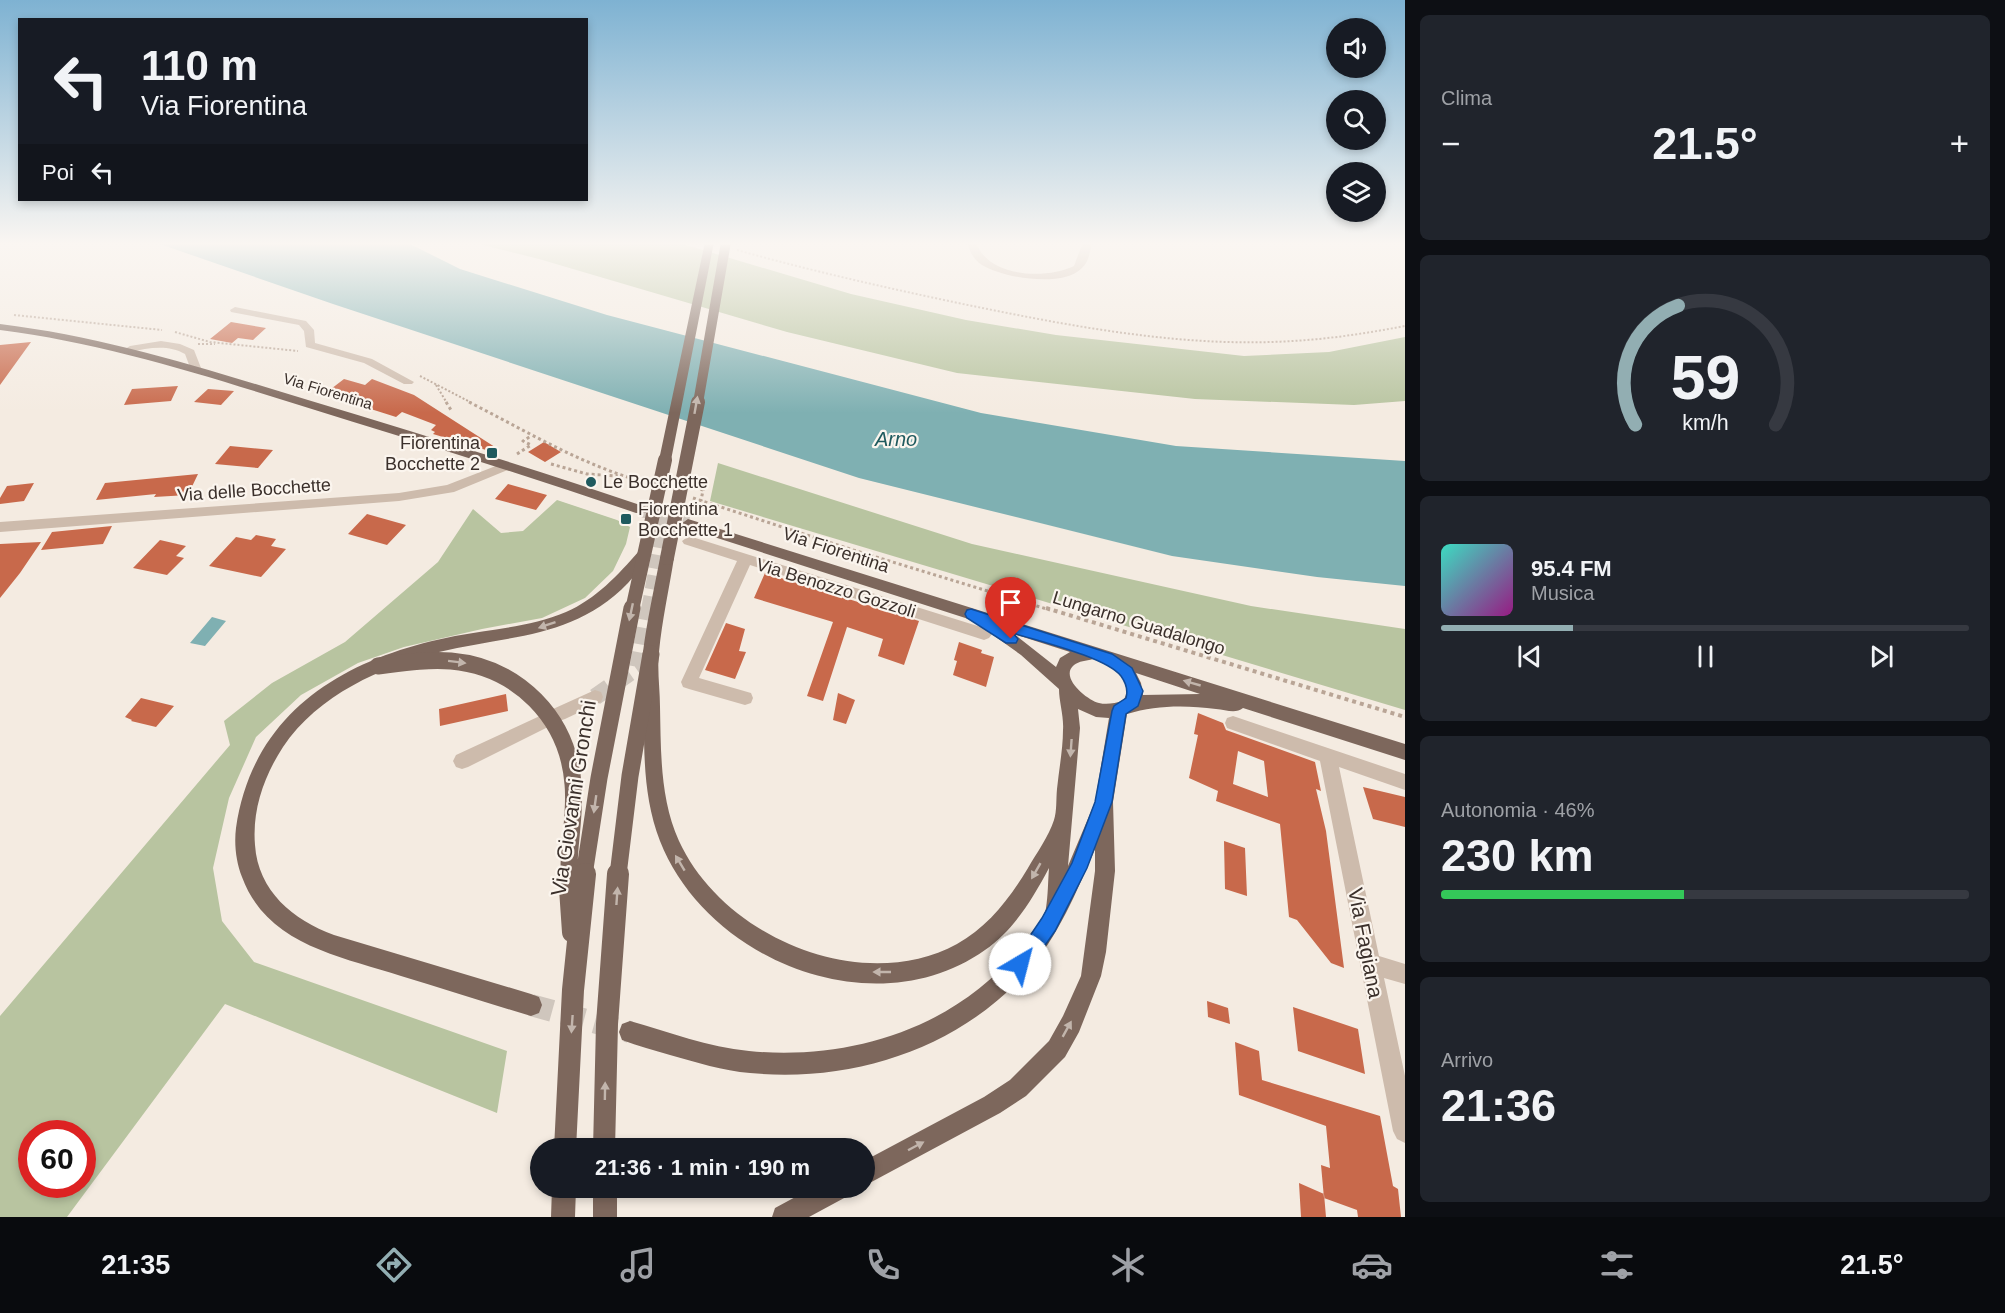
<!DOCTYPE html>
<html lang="it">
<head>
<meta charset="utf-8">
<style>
  body { margin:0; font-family:Arial,sans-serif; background:#20242c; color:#f1f3f6; height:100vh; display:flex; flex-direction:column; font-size:22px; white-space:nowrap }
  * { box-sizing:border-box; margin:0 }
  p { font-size:20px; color:#9ea1a6 }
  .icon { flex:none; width:33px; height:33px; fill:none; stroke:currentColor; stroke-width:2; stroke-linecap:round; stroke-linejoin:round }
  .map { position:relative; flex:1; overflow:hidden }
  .drawer { display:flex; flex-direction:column; gap:15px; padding:15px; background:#0d0f14; width:600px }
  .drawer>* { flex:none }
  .top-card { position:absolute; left:18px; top:18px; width:570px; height:183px; border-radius:0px; box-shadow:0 3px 9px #0003; background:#171b24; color:#f1f3f6; overflow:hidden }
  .controls { position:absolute; left:1326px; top:18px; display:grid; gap:12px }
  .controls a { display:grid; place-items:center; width:60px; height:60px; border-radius:50%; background:#171b24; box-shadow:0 3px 9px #0003; font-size:30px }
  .speed { position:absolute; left:18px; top:1120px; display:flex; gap:12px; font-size:30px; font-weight:700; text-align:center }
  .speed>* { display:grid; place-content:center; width:78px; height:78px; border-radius:50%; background:#171b24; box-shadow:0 3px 9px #0003; line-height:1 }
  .speed .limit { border:9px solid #d22; background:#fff; color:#111 }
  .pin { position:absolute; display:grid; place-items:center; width:51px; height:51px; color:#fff; margin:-62px -26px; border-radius:50% 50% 50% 0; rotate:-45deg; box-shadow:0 0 6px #0007 }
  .pin .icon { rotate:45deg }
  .me { position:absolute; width:66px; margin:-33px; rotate:37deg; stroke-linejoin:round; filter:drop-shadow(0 0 4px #0008) }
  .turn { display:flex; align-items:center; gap:21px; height:126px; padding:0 24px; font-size:27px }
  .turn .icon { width:78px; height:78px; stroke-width:2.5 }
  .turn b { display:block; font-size:42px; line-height:51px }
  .then { display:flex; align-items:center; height:57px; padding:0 24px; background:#0003; gap:12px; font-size:22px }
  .big { font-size:45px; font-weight:700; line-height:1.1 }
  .drawer .widget { flex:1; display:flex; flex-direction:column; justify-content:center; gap:9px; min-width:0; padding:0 21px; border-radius:9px; background:#20242c }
  .drawer .dial { align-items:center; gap:0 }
  .dial svg { height:156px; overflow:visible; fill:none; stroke:#363941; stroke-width:7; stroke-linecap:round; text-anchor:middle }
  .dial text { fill:#f1f3f6; stroke:none }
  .song { display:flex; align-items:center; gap:18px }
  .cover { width:72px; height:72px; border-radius:9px; background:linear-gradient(135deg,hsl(170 70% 55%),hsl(310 70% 35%)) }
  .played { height:6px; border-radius:3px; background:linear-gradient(90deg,#92aeb2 25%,#363941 25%) }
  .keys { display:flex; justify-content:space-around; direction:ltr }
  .heat { display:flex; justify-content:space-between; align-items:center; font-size:33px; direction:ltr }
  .charge { height:9px; border-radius:4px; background:linear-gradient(90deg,#34c759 46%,#363941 0) }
  .trip { position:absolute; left:530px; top:1138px; width:345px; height:60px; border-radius:30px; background:#171b24; box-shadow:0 3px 9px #0003; font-weight:700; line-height:60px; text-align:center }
  .tab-bar { display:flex; height:96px; justify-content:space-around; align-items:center; background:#090b0e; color:#9ea1a6 }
  .tab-bar .icon { width:42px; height:42px }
  .tab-bar .active { color:#92aeb2 }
  .tab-bar b { font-size:27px; color:#f1f3f6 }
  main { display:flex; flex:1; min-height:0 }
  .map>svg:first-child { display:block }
</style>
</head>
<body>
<main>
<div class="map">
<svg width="1405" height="1217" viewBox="0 0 1405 1217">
  <rect width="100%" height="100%" fill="#f4ebe1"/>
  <path fill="#b8c4a0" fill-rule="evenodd" d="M 471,242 L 676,242 L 851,294 L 966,320 L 1056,335 L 1244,356 L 1329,352 L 1405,337 L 1405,401 L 1354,405 L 1195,399 L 957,373 L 787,332 L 539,259 Z
    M 718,463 L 972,544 L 1251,606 L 1405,629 L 1405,710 L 710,501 Z
    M 557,500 L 617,520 L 630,527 L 626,544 L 613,571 L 585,598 L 542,618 L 482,629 L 404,647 L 358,663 L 301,695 L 256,737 L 229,798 L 213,868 L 222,921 L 254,962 L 507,1051 L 497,1113 L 225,1004 L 67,1217 L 0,1217 L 0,1016 L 230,745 L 224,721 L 272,683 L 345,642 L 438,562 L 473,509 L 501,533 L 523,531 ZM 32,1134 L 82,1134 L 82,1185 L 32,1185 Z"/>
  <path fill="#7fb0b2" d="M 154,242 L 406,242 L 460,269 L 607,315 L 981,413 L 1176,446 L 1405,461 L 1405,586 L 1317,577 L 1172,556 L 859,478 L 333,304 Z
    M 212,617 L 226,621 L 205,646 L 190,643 Z"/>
  <path fill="#c8694b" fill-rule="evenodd" d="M 231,322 L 266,328 L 253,340 L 238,338 L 232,343 L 210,339 Z
    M 31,342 L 0,385 L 0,345 Z
    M 344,379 L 365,385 L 372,379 L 414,395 L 498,449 L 496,453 L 433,434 L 435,432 L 431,430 L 436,425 L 402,412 L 396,417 L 355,404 L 358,401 L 327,392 Z
    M 178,386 L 171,401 L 124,405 L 132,389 Z
    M 208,389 L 234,391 L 221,405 L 194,402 Z
    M 544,442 L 561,452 L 545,462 L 528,452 Z
    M 230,446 L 273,450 L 258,468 L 215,464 Z
    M 198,474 L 188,495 L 154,497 L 156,494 L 96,500 L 105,483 Z
    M 34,483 L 24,501 L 0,504 L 0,498 L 7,486 Z
    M 508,484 L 547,495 L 536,510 L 495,499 Z
    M 367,514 L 406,525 L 387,545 L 348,534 Z
    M 112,526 L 103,544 L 41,550 L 52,532 Z
    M 256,535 L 276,539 L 271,546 L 286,549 L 261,577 L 209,566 L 236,537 L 251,540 Z
    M 160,540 L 186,546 L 176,556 L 184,558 L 167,575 L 133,568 Z
    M 41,542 L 20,573 L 0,598 L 0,544 Z
    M 765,573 L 919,621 L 904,665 L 878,656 L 883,639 L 847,627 L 823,701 L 807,696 L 833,622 L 754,598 Z
    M 726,623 L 745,629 L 739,651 L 746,652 L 735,679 L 705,670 Z
    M 959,642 L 982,650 L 981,653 L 994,657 L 986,687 L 953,675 L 957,661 L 954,660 Z
    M 838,693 L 855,700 L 846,724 L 833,720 Z
    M 506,694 L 508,711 L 440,726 L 439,709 Z
    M 141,698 L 174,706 L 156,727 L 131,721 L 132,720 L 125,717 Z
    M 1198,713 L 1223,723 L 1226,730 L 1315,762 L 1321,791 L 1316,789 L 1326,831 L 1344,968 L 1331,963 L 1297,920 L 1289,917 L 1280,824 L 1216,801 L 1218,791 L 1189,778 L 1198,735 L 1194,734 ZM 1238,751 L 1264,761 L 1268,797 L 1233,784 Z
    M 1363,787 L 1405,797 L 1405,827 L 1373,819 Z
    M 1224,841 L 1245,848 L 1247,896 L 1225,889 Z
    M 1207,1001 L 1228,1008 L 1230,1024 L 1208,1017 Z
    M 1293,1007 L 1358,1029 L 1365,1074 L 1298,1051 Z
    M 1235,1042 L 1259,1051 L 1262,1080 L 1380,1116 L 1393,1186 L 1398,1189 L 1401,1217 L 1358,1217 L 1357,1210 L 1324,1198 L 1321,1165 L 1330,1168 L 1326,1126 L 1239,1095 Z
    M 1299,1183 L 1324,1194 L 1326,1217 L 1301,1217 Z"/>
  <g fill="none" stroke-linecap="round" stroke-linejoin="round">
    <path stroke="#cfc6bd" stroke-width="14" stroke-dasharray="14 7" stroke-linecap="butt" d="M 648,610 L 665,517"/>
    <path stroke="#cfc6bd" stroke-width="17" stroke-dasharray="17 8" stroke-linecap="butt" d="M 595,697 L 638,667 L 649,608"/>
    <path stroke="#cfc6bd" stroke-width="14" stroke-dasharray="14 7" stroke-linecap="butt" d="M 642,510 L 688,524"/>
    <path stroke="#cfc6bd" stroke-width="22" stroke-dasharray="22 11" stroke-linecap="butt" d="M 531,1005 L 630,1032"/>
    <path stroke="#b9a596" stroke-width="2" stroke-dasharray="2 2" stroke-linecap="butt" d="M 737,250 C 812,271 887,288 963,304 C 1070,326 1182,348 1292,341 C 1330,339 1368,333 1405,326
      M 14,315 L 162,330
      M 175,332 L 210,342 L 298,351
      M 198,344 L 215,344
      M 420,376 L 472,403
      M 436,385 L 447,403"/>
    <path stroke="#b9a596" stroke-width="3" stroke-dasharray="3 3" stroke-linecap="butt" d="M 446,402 L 451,410
      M 469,402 C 526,431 582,465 644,482
      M 517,454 L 531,445 L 523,441 L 531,436
      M 551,464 L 587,474 L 618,476
      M 695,487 L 703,490 L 701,501
      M 693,498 L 850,549 L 1050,610"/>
    <path stroke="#b9a596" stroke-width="4" stroke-dasharray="4 4" stroke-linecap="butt" d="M 1046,608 L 1405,717"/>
    <path fill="#cdbbac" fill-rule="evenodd" d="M 967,242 L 976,242 C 987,277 1045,280 1074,266 L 1083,242 L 1092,242 C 1090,251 1089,262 1082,268 C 1063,288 1003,278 982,265 C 973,259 970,252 967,242 Z
      M 235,307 L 306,321 L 314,330 L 315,343 L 372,359 L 414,382 L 412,384 L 404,384 L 364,363 L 306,347 L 304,331 L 299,325 L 231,312 L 230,310 Z
      M 161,341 L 180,344 L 194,350 L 201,368 L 199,370 L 191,370 L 185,354 C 168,344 148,348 130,352 L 125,349 L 130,346 Z
      M 506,462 L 512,466 L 510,469 L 454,492 L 399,501 L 0,532 L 0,522 L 399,493 L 447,485 Z
      M 689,536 L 984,628 L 989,630 L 992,634 L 989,638 L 984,640 L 750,565 L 699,678 L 751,693 L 753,698 L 751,703 L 745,705 L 689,689 L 683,687 L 681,682 L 737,561 L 684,544 L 682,541 Z
      M 595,690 L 601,692 L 603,697 L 601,702 L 565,719 L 559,721 L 553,719 L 551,714 L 553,709 Z
      M 542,715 L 548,717 L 550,722 L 548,727 L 468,767 L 462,769 L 456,767 L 453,761 L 456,755 Z
      M 1233,716 L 1405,774 L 1405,790 L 1339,767 L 1379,956 L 1405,964 L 1405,984 L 1384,978 L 1405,1076 L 1405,1143 L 1397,1139 L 1393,1131 L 1320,761 L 1227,728 L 1225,723 L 1227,718 Z"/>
    <path fill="#7d675c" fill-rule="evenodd" d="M 705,242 L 714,242 L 671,460 L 665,464 L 659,460 Z
      M 0,324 C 106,337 206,369 308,400 C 421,434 534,469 646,507 L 648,510 L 646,513 L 636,513 C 525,475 412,440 299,405 C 200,374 103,343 0,330 Z
      M 688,519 L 1405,744 L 1405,760 L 1243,708 C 1236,714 1226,710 1216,709 C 1186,705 1156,705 1127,714 L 1113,802 L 1115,871 L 1106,952 L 1101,976 L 1079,1032 L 1065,1057 L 1026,1096 L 1000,1113 L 864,1186 L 864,1161 L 984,1097 L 1010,1080 L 1049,1041 L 1063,1016 L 1081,976 L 1095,871 L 1095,849 C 1077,891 1058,937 1027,972 C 958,1049 852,1083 750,1073 C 723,1071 696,1062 670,1055 C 654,1050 638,1046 622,1040 L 619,1032 L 622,1024 L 630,1021 C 669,1032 708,1047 749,1051 C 849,1061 958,1028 1021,946 C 1027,938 1045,918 1046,908 C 1048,896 1048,881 1049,868 C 1033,898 1014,930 985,950 C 875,1028 707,961 660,841 C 643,797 644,752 644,707 C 643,689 641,670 643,652 C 647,621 654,589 660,558 L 667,553 L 674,558 C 669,589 662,621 659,652 C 657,670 660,689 660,707 C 661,752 660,799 679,841 C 723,937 861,996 957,944 C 988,927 1010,898 1028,868 C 1036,854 1049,836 1054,820 C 1057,811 1056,799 1057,789 C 1059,769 1063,749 1063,730 C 1064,716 1059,702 1059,689 L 1021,655 L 986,630 L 984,624 L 683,527 L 681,524 ZM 1014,634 L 1070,652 L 1060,658 L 1056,667 ZM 1093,659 C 1109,664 1136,680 1123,701 C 1115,703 1107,705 1099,703 C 1087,700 1059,677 1074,665 C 1079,661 1086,661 1093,659 ZM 1136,673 L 1200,694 L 1143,695 L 1141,683 ZM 1078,709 L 1096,717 L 1109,718 L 1095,802 L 1068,866 L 1080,728 Z
      M 644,550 L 651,555 C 645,565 636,574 628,583 C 574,639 509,635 439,652 C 381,667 318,695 283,747 C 264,776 252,810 255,845 C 258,891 293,920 334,935 L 531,994 L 539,997 L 542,1005 L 539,1013 L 531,1016 C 487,1003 444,989 401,976 C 340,956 267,945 242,877 C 236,862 234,844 236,828 C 253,710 347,657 455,636 C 492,629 531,627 566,612 C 596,599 618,575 639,551 Z
      M 552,1188 L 576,1188 L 575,1217 L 551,1217 Z
      M 593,1188 L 617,1188 L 617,1217 L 593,1217 Z
      M 812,1188 L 849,1188 L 846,1197 L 809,1217 L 772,1217 L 775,1208 Z"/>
    <path stroke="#7d675c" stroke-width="10" d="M 698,403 L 726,242"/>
    <path stroke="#7d675c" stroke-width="14" d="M 667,558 L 698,402
      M 632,610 L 665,460"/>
    <path stroke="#7d675c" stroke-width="17" d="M 378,666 C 402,663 427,659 451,661 C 518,667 568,718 573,784 C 576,814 568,845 569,875
      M 584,875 L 599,778 L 632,608
      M 618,875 L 630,776 L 651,654"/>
    <path stroke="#7d675c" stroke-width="22" d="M 569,874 L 573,932
      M 565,1149 L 573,990 L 585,874
      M 604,1149 L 607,1024 L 618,874"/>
  </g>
  <defs><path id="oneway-solid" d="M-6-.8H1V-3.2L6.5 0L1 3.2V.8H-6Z" transform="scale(1.5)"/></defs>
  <g fill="#c2b5ac">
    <use href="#oneway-solid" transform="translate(696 405) rotate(-80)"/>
    <use href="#oneway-solid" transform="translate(631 612) rotate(102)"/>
    <use href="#oneway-solid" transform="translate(547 625) rotate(161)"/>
    <use href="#oneway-solid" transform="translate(457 662) rotate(7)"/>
    <use href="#oneway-solid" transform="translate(1192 683) rotate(-164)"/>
    <use href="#oneway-solid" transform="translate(1071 748) rotate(94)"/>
    <use href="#oneway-solid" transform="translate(595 804) rotate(98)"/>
    <use href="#oneway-solid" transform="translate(680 863) rotate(-121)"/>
    <use href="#oneway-solid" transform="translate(1036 871) rotate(120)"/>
    <use href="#oneway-solid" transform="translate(617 896) rotate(-86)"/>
    <use href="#oneway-solid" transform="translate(882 972) rotate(-180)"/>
    <use href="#oneway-solid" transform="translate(572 1024) rotate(94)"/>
    <use href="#oneway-solid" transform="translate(1067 1029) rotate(-61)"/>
    <use href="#oneway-solid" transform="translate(605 1091) rotate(-89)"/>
    <use href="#oneway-solid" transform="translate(916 1146) rotate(-28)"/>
  </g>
  <linearGradient id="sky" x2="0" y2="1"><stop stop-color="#7eb2d2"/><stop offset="0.59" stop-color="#faf6f2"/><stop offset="1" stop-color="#faf6f2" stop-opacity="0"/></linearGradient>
  <rect width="1405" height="413" fill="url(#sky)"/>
  <path fill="#1a73e8" stroke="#114b97" stroke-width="1.5" d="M 971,609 L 1112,654 L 1132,668 L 1143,691 L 1138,706 L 1126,714 L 1112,802 L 1087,868 L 1055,931 L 1027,971 L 1020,973 L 1013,971 L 1011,964 L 1042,918 L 1072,863 L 1095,802 L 1112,711 L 1114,706 L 1126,698 C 1128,691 1126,683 1121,676 C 1106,657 1038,641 1013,633 L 1018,639 L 1016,643 L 1006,643 L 967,618 L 965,614 L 967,610 Z"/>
  <g fill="#1f5a5e" stroke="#fbf5ee" stroke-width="2">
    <rect x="486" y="447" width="12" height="12" rx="3"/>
    <circle cx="591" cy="482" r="6"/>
    <rect x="620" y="513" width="12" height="12" rx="3"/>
  </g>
  <g text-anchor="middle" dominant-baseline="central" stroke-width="4.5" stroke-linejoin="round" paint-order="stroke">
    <g font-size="15" fill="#3b302b" stroke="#fbf5ee">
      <text transform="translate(328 391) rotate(17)">Via Fiorentina</text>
    </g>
    <g font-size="18" fill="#3b302b" stroke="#fbf5ee" text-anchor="start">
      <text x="480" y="443" text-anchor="end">Fiorentina<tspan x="480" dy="21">Bocchette 2</tspan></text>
      <text x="603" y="482">Le Bocchette</text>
      <text x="638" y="509">Fiorentina<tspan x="638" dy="21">Bocchette 1</tspan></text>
    </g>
    <g font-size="18" fill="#3b302b" stroke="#fbf5ee">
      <text transform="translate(254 490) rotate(-4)">Via delle Bocchette</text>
      <text transform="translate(836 550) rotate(18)">Via Fiorentina</text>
      <text transform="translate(836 588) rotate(17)">Via Benozzo Gozzoli</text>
      <text transform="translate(1139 623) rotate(17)">Lungarno Guadalongo</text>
    </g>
    <g font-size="20" font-style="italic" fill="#1f5a5e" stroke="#fbf5ee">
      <text x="896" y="439">Arno</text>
    </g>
    <g font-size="21" fill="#3b302b" stroke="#fbf5ee">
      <text transform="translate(573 798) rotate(-81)">Via Giovanni Gronchi</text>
      <text transform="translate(1366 943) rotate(79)">Via Fagiana</text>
    </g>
  </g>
</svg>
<div class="controls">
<a><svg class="icon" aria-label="sound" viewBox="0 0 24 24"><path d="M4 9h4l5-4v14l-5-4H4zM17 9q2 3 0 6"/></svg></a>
<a><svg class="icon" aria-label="search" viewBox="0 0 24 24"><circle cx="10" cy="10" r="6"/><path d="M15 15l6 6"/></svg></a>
<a><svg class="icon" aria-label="layers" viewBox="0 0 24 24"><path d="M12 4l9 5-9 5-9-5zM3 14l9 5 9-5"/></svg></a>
</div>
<div class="speed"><div class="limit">60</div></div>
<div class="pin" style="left:1011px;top:639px;background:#d93025"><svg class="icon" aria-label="arrive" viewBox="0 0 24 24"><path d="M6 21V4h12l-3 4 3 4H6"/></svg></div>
<svg class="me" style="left:1020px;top:964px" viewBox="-20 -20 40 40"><circle r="19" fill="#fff"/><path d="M0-13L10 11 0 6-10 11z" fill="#1a73e8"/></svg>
<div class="trip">21:36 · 1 min · 190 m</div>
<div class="top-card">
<div class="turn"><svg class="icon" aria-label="left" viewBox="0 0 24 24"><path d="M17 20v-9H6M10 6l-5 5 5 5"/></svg><div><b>110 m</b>Via Fiorentina</div></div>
<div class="then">Poi<svg class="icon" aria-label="left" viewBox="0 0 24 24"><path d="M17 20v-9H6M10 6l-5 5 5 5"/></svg></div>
</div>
</div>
<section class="drawer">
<div class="widget"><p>Clima</p>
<div class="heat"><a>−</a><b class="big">21.5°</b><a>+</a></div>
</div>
<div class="widget dial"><svg viewBox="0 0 100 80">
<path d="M14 69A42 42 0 1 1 86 69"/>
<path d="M14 69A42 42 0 0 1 36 8" stroke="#92aeb2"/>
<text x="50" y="56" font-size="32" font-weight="700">59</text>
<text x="50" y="72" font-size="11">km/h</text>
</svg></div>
<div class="widget">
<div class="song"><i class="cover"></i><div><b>95.4 FM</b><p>Musica</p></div></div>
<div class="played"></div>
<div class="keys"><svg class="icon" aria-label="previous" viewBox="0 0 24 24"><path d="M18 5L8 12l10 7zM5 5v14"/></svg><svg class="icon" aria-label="pause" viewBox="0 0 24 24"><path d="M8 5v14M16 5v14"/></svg><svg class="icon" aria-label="next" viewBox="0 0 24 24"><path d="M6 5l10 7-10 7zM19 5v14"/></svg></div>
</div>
<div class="widget"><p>Autonomia · 46%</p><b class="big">230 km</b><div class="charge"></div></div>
<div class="widget"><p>Arrivo</p><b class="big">21:36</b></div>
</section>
</main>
<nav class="tab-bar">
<b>21:35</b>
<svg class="icon active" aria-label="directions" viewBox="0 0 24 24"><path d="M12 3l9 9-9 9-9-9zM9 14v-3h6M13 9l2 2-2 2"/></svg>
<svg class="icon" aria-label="music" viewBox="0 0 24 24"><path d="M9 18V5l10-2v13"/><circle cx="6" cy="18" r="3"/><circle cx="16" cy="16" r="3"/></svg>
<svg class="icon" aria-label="phone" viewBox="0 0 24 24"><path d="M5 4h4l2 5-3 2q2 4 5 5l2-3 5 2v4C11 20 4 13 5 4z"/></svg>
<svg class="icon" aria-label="climate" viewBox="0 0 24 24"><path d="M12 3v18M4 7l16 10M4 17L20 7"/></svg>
<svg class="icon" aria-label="car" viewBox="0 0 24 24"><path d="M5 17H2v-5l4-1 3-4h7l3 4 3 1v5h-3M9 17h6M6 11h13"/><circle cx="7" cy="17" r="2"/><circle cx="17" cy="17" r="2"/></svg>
<svg class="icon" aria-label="filters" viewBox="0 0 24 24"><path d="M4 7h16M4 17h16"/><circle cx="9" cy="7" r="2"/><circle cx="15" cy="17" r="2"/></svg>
<b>21.5°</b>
</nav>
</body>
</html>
